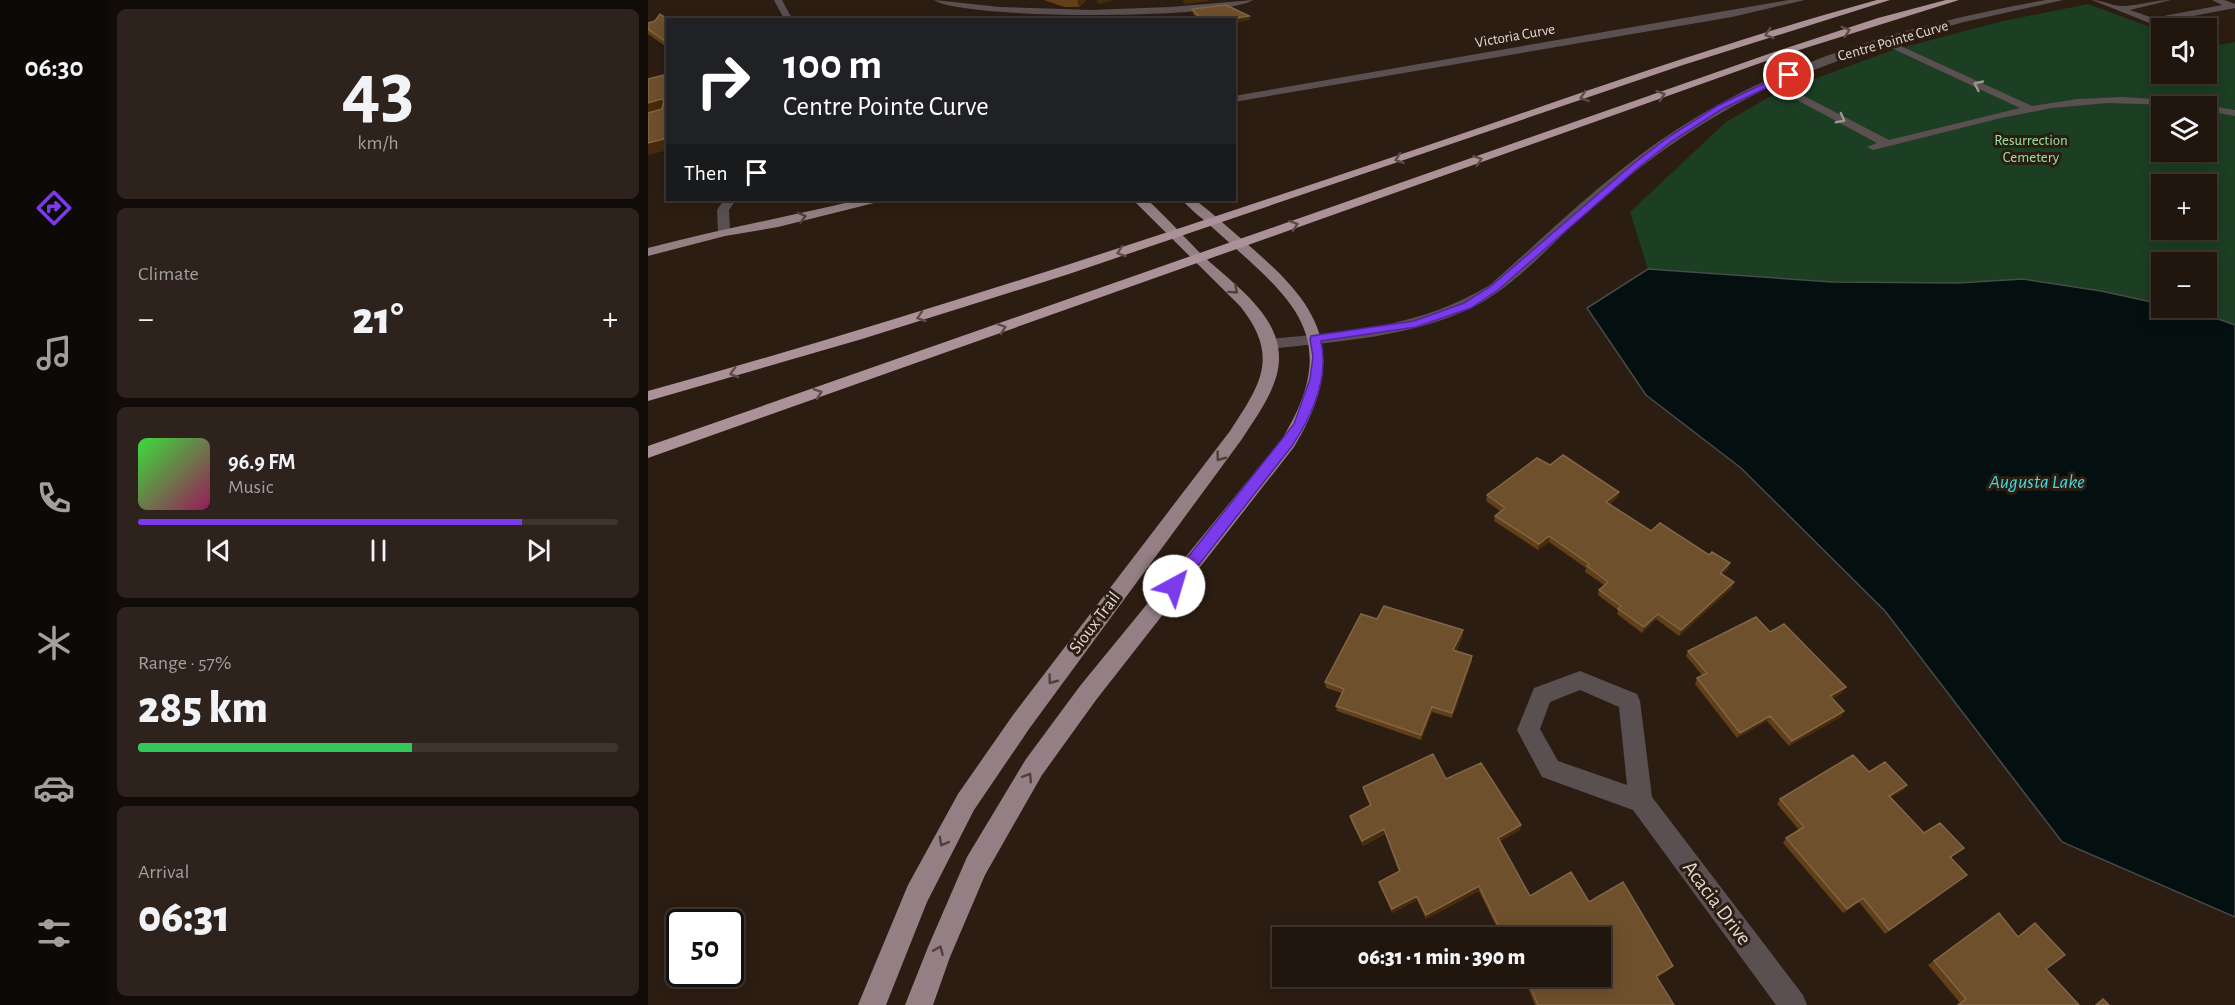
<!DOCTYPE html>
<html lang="en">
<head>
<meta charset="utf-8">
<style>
  body { margin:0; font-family:"Alegreya Sans",sans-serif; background:#2d231c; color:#f1f3f6; height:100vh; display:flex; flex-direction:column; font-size:22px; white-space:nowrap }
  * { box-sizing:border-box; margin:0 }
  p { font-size:20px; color:#a29f9e }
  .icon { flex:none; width:33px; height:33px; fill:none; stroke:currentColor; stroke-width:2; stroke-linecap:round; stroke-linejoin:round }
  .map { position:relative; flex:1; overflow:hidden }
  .panel { display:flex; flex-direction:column; gap:9px; padding:9px; background:#120c08; width:540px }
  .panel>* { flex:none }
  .guide { position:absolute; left:18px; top:18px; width:570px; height:183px; border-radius:0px; box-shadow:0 3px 15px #0003,0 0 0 2px #3e352e; background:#202124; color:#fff; overflow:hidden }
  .buttons { position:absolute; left:1503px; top:18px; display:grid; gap:12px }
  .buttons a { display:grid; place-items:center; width:66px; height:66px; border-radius:0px; background:#21160e; box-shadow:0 3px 15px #0003,0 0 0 2px #3e352e; font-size:30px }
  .speed { position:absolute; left:18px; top:909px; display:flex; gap:12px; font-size:30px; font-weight:700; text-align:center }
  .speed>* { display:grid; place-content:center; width:78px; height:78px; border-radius:50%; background:#21160e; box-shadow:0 3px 15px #0003,0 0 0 2px #3e352e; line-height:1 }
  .speed .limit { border:3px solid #111; border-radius:9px; background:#fff; color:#111 }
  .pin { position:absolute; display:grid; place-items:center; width:51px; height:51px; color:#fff; margin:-26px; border:3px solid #fff; border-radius:50%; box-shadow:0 2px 6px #0007 }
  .me { position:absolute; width:66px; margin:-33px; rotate:39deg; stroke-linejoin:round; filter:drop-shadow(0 0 4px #0008) }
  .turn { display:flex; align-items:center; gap:21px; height:126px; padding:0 18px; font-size:27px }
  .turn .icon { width:78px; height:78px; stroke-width:2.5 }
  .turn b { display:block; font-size:42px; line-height:51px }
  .then { display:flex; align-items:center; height:57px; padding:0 18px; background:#0003; gap:12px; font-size:22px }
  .big { font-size:45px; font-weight:800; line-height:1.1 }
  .panel .widget { flex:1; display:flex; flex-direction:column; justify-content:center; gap:9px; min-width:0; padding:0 21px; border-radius:9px; background:#2d231c }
  .panel .dial { align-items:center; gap:0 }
  .dial b { font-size:78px; line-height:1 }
  .song { display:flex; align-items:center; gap:18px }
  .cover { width:72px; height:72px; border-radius:9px; background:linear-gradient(135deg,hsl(120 70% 55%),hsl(330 70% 35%)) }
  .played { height:6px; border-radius:3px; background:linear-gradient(90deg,#7c3aed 80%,#3e352e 80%) }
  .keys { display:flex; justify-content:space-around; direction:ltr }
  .heat { display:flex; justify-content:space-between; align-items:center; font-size:33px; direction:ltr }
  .charge { height:9px; border-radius:4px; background:linear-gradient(90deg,#34c759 57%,#3e352e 0) }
  .trip { position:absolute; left:624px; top:927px; width:339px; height:60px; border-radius:0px; background:#21160e; box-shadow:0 3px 15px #0003,0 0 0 2px #3e352e; font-weight:800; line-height:60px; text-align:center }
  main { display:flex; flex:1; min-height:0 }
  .tab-bar { display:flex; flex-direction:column; width:108px; justify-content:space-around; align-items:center; background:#0d0906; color:#a29f9e }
  .tab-bar .icon { width:42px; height:42px }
  .tab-bar .on { color:#7c3aed }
  .tab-bar b { font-size:27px; color:#f1f3f6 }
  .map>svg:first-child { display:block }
</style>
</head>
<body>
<main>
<nav class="tab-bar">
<b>06:30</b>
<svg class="icon on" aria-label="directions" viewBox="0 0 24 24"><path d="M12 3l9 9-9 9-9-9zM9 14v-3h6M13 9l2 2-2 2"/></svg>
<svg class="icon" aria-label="music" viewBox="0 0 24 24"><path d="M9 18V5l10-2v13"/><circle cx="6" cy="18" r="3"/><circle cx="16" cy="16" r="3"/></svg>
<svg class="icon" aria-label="phone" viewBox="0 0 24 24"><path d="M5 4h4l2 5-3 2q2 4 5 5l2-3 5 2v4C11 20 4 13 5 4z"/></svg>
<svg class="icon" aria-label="climate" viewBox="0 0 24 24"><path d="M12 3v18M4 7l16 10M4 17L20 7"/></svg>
<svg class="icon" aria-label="car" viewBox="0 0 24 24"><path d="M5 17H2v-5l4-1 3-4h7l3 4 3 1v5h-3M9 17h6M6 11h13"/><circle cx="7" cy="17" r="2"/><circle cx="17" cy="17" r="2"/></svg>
<svg class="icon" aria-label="filters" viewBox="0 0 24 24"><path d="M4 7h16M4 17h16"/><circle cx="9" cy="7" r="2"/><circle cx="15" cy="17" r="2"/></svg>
</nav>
<section class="panel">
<div class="widget dial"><b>43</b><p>km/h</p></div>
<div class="widget"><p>Climate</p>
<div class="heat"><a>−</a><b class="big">21°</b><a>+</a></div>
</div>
<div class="widget">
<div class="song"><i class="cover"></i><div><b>96.9 FM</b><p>Music</p></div></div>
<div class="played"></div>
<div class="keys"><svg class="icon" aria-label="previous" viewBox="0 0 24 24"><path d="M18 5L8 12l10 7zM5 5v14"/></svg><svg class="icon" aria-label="pause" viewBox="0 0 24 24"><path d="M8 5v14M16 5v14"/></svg><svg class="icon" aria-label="next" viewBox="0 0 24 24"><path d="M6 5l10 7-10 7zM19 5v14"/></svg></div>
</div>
<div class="widget"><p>Range · 57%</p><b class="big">285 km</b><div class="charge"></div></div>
<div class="widget"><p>Arrival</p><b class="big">06:31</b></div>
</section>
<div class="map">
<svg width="1587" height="1005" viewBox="0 0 1587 1005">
  <rect width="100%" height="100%" fill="#2c1d12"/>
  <path fill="#1c3e23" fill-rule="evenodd" d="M 1440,4 L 1513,31 L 1514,74 L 1558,74 L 1559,47 L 1587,42 L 1587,325 L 1555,313 L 1530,308 L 1558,308 L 1558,262 L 1514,262 L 1513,304 L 1453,291 L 1375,279 L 1310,283 L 1184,282 L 1000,269 L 982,212 L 1078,122 L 1130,92 L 1245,50 L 1355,21 ZM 1514,106 L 1558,106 L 1558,152 L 1514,152 ZM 1514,184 L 1558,184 L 1558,230 L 1514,230 Z"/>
  <path fill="#040f0f" stroke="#474b49" stroke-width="1.5" d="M 1000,269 L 1184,282 L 1310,283 L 1375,279 L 1453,291 L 1513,304 L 1514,308 C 1540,308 1562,316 1587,325 L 1587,917 L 1414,842 L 1237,611 L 1093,468 L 998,395 L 939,308 Z"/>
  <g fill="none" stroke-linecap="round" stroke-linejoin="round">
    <path fill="#5a5052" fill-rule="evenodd" d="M 126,0 L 134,0 L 142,15 L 148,20 L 136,19 Z
      M 286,0 L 352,7 L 443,10 L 522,7 L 605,0 C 575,20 316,20 286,0 Z
      M 1141,0 L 1157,0 L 1084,17 L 586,102 L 586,96 Z
      M 1398,0 L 1415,0 L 1316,22 L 1244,42 L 1384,106 L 1430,99 L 1475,97 L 1534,101 L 1554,106 L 1460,103 L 1404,108 L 1353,118 L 1225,150 L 1219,147 L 1229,143 L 1123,86 C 1055,120 1000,158 943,208 C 907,240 869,285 825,307 C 762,338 690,341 622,349 L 615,344 L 622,339 C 703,331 770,328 842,285 C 903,231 962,172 1031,128 C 1140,57 1271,23 1398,0 ZM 1235,44 L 1372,108 L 1241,140 L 1131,83 Z
      M 1444,0 C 1455,0 1466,7 1476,6 C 1492,5 1507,0 1523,0 L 1482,10 L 1505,18 L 1574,5 L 1564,0 L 1576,0 L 1587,4 L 1587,8 L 1504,24 Z
      M 1558,105 L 1587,110 L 1587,116 L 1558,111 L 1558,106 L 1554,106 Z
      M 76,200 L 88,200 L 81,210 L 82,232 L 76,236 L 70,232 L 69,210 Z
      M 932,671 L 989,694 L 992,701 L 1004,797 L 1155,995 L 1159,1005 L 1128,1005 L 985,810 L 894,777 L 869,730 L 886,688 ZM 932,690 L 971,707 L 979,785 L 910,761 L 892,729 L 902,702 Z"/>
    <path fill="#947f84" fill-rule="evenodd" d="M 209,200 L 228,200 L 226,203 L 130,227 L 77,236 L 0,256 L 0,248 C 69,230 140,217 209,200 Z
      M 485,200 L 498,200 L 504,204 C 521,220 536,237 552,253 C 581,281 630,312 631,356 C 632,386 609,415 594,439 L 381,729 L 326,810 L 279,902 L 238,1005 L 210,1005 L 260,885 L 310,794 L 365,715 L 582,431 C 613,384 632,356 592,306 Z
      M 534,200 L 547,200 L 560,210 C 645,285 718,328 646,447 L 448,700 L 394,775 L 337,875 L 302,957 L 285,1005 L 257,1005 L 280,947 L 319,857 L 378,759 L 432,686 L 634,439 C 699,333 639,296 565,228 C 555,219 543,210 534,200 Z"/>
    <path fill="#ab9298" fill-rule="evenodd" d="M 1229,0 L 1242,0 L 1035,65 L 421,274 L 214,339 L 0,401 L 0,391 C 250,322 496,241 742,158 C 904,104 1064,45 1229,0 Z
      M 1298,0 L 1311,0 L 1135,55 L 0,458 L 0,446 L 1129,51 L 1230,18 Z"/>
  </g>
  <path fill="#613f18" d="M 396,0 L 438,0 L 431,7 L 416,7 Z
    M 544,9 L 601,16 L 602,20 L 551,20 L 545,14 Z
    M 18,18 L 20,20 L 20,48 L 0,34 L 0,23 Z
    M 902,465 L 971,492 L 970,497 L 962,504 L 1003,531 L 1080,569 L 1074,574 L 1084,588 L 1031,636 L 1008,619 L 994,633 L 969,614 L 970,610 L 950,595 L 951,590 L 956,585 L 937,572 L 938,568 L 901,542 L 890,550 L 846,521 L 847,516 L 852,511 L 838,501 L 839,495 Z
    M 729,619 L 815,630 L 815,636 L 808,651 L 824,661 L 804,718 L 784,712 L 773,740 L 689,711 L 688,706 L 694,693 L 678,688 L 677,682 Z
    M 1122,632 L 1198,687 L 1194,693 L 1184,699 L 1196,711 L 1193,717 L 1141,746 L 1119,721 L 1089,738 L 1047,684 L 1049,678 L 1054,675 L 1038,656 L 1040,651 Z
    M 1221,772 L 1259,785 L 1255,790 L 1243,797 L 1276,833 L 1316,848 L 1302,858 L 1319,875 L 1237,934 L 1211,902 L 1195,913 L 1135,843 L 1138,838 L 1151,830 L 1129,804 L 1132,799 Z
    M 798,779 L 873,825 L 872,830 L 852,841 L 882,896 L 941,902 L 1022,969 L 1009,978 L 1026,1005 L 887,1005 L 875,976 L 952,976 L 952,938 L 854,938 L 831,891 L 778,919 L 769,900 L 744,913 L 732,886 L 731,882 L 751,872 L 737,834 L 715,846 L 703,821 L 702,816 L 722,806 L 716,792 L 715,787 Z
    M 1351,913 L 1370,936 L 1387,923 L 1398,969 L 1431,1005 L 1309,1005 L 1312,1003 L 1280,965 Z
    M 844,976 L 868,976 L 850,988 Z"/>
  <path fill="#462b0d" d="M 429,0 L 438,0 L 431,7 Z
    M 449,0 L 466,0 L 451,4 Z
    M 535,0 L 561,0 L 561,1 L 536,4 Z
    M 601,16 L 602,20 L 586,23 L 586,20 L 578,20 Z
    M 13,99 L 19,109 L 0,114 L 0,103 Z
    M 20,138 L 20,150 L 0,155 L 0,143 Z
    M 971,492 L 970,497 L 957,507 L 958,502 Z
    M 901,536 L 901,542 L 890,550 L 891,544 Z
    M 1082,563 L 1080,569 L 1070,579 L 1072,573 Z
    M 1086,582 L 1084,588 L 1031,636 L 1033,630 Z
    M 1010,614 L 1008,619 L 994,633 L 996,627 Z
    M 815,630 L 815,636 L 805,656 L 805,650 Z
    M 824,656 L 824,661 L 804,718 L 804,713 Z
    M 1198,687 L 1194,693 L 1179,702 L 1182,696 Z
    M 784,707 L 784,712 L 773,740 L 773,735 Z
    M 1196,711 L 1193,717 L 1141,746 L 1144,741 Z
    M 1122,716 L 1119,721 L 1089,738 L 1092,733 Z
    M 1259,785 L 1255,790 L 1237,801 L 1241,796 Z
    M 873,825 L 872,830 L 849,842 L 850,838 Z
    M 736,829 L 737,834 L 715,846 L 714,841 Z
    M 831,886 L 831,891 L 778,919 L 778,915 Z
    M 769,896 L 769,900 L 744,913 L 744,909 Z
    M 1025,966 L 1022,969 L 1005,980 L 1008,976 Z
    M 863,976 L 868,976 L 850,988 L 850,984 Z"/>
  <path fill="#6f502c" stroke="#816545" stroke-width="1.5" d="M 578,5 L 601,16 L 578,20 L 554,20 L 544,9 Z
    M 12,14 L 18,18 L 23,17 L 26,20 L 20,20 L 20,43 L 0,29 L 0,23 L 7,21 Z
    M 20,74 L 20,138 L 0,143 L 0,113 L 14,109 L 16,101 L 13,99 L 0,103 L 0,79 Z
    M 915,455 L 971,492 L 958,502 L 1003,531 L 1012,523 L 1061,555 L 1064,552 L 1082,563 L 1072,573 L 1086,582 L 1033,630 L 1010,614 L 996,627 L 970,609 L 973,606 L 951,590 L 960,582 L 939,566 L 941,564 L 901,536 L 891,544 L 847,516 L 857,508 L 839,495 L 889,458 L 902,465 Z
    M 736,606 L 815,630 L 805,650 L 824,656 L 804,713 L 784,707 L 773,735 L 688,706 L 696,689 L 677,682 L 713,614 L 729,619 Z
    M 1108,617 L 1122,632 L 1136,624 L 1198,687 L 1182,696 L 1196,711 L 1144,741 L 1122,716 L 1092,733 L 1049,678 L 1059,673 L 1040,651 Z
    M 785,754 L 798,779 L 833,763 L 873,825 L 850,838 L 882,896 L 923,872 L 941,902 L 975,882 L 1025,966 L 1008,976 L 1026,1005 L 890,1005 L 878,976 L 952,976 L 952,938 L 856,938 L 831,886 L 778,915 L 769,896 L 744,909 L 731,882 L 752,871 L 736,829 L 714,841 L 702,816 L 723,805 L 715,787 Z
    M 1205,755 L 1221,772 L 1237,762 L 1259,785 L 1241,796 L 1276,833 L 1292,823 L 1316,848 L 1302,857 L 1319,875 L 1241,930 L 1215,898 L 1199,909 L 1138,838 L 1156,827 L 1132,799 Z
    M 1351,913 L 1370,937 L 1387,923 L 1417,955 L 1398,969 L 1431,1005 L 1310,1005 L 1318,999 L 1286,961 Z
    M 847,976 L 863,976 L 850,984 Z
    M 1455,999 L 1461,1005 L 1448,1005 Z"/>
  <defs><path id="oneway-chevron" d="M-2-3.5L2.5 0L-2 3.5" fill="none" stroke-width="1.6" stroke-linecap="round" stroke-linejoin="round" transform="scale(1.5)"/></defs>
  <g stroke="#5f4c48">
    <use href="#oneway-chevron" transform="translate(1198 31) rotate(-17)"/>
    <use href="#oneway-chevron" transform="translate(1121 34) rotate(162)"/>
    <use href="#oneway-chevron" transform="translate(1013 95) rotate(-19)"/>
    <use href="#oneway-chevron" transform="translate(936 97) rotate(161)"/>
    <use href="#oneway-chevron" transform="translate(751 159) rotate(161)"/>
    <use href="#oneway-chevron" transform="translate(830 160) rotate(-19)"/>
    <use href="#oneway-chevron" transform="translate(646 225) rotate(-19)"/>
    <use href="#oneway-chevron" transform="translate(473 252) rotate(162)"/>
    <use href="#oneway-chevron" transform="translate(273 317) rotate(162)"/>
    <use href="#oneway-chevron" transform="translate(354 328) rotate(-19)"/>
    <use href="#oneway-chevron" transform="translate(86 373) rotate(164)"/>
    <use href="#oneway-chevron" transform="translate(170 393) rotate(-19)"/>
  </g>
  <g stroke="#9e9491">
    <use href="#oneway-chevron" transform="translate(1330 85) rotate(-155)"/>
    <use href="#oneway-chevron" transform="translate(1193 119) rotate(28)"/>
  </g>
  <g stroke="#503f3a">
    <use href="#oneway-chevron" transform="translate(154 217) rotate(-15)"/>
    <use href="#oneway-chevron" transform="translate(586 290) rotate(42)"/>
    <use href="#oneway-chevron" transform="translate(572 457) rotate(127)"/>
    <use href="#oneway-chevron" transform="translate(404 680) rotate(127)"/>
    <use href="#oneway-chevron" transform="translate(380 777) rotate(-58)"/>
    <use href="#oneway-chevron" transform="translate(295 842) rotate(119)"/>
    <use href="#oneway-chevron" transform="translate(291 950) rotate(-67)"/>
  </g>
  <path fill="#7c3aed" stroke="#51269a" stroke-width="1.5" d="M 1138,73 L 1145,75 L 1074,109 L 1024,141 L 991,167 L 850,290 L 823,308 L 768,327 L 673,341 C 681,378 664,416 644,446 L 531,590 L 520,590 L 518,586 L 520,582 L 646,424 L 662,379 L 665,357 L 662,339 L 663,336 L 766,321 L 816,303 L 843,286 L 985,164 L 1019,138 L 1069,106 Z"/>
  <g text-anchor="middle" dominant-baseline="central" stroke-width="6" stroke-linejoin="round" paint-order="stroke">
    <g font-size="15" fill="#e2d7d0" stroke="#2c1d12">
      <text transform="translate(867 36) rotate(-10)">Victoria Curve</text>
      <text transform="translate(1245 41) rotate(-16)">Centre Pointe Curve</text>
    </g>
    <g font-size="15" fill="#92e3a0" stroke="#2c1d12">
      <text x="1383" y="140">Resurrection<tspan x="1383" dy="17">Cemetery</tspan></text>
    </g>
    <g font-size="18" fill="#e2d7d0" stroke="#2c1d12">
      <text transform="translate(447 623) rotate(-53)">Sioux Trail</text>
    </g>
    <g font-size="20" font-style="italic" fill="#45dadd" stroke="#2c1d12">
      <text x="1389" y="482">Augusta Lake</text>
    </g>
    <g font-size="21" fill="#e2d7d0" stroke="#2c1d12">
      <text transform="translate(1069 903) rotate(53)">Acacia Drive</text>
    </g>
  </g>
</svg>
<div class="buttons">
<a><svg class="icon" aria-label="sound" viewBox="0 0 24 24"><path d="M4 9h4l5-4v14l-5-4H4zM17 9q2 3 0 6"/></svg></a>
<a><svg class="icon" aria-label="layers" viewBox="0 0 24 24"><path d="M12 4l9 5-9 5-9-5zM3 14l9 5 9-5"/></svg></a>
<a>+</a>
<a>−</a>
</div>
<div class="speed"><div class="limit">50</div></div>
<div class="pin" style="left:1141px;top:75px;background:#d93025"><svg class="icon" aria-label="arrive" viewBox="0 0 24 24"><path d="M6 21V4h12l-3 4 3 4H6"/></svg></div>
<svg class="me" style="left:526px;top:586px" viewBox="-20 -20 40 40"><circle r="19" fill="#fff"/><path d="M0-13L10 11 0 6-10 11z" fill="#7c3aed"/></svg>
<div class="trip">06:31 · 1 min · 390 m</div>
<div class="guide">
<div class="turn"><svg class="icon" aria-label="right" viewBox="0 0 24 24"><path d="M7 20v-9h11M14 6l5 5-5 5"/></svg><div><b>100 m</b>Centre Pointe Curve</div></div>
<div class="then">Then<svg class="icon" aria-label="arrive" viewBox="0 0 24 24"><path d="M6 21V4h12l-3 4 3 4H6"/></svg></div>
</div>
</div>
</main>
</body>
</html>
